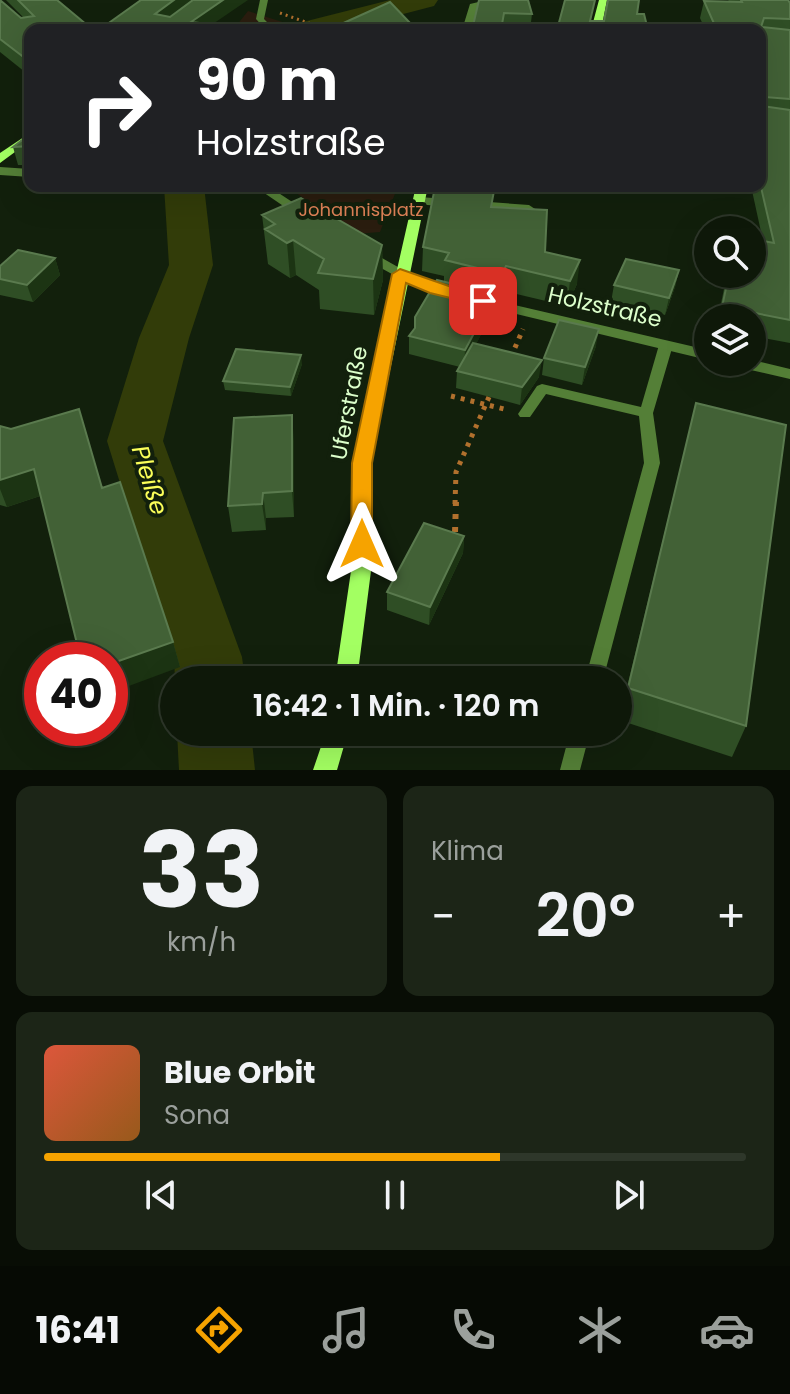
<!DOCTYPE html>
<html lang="de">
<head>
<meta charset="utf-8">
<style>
  body { margin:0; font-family:Poppins,sans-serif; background:#1c2517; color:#f1f3f6; height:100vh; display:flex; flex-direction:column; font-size:30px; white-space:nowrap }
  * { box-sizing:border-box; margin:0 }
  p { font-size:26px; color:#9ba09c }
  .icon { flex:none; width:44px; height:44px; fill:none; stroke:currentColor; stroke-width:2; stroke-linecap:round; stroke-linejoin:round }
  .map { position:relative; height:770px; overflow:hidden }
  .side { display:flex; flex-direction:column; gap:16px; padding:16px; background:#080d05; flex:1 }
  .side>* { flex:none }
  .top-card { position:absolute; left:24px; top:24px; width:742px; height:168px; border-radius:16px; box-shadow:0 8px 32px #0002,0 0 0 2px #2e372a; background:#202124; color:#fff; overflow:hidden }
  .tools { position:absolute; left:694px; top:216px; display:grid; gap:16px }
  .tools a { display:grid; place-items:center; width:72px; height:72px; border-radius:50%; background:#0e1809; box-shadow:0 8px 32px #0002,0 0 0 2px #2e372a; font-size:40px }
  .speed { position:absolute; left:24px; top:642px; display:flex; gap:16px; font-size:40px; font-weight:700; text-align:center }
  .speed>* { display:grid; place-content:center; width:104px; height:104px; border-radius:50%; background:#0e1809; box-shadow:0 8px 32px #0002,0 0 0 2px #2e372a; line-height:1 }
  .speed .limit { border:12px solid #d22; background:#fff; color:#111 }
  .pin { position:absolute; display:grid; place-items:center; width:68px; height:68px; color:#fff; margin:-34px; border-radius:16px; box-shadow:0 4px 12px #0006 }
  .me { position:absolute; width:88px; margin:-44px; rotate:0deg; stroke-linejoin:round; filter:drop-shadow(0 0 6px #0008) }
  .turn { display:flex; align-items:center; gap:28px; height:168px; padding:0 40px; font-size:36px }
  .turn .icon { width:104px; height:104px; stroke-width:2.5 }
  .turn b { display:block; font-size:56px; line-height:68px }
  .big { font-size:60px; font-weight:600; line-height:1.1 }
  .side .tile { flex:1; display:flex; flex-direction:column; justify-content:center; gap:12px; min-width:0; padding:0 28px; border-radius:16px; background:#1c2517 }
  .side .dial { align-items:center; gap:0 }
  .dial b { font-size:104px; line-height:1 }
  .song { display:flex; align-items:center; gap:24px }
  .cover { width:96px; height:96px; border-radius:12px; background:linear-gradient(135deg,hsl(10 70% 55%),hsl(30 70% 35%)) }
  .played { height:8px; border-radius:4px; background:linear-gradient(90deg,#f6a300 65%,#2e372a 65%) }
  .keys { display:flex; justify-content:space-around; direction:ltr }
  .heat { display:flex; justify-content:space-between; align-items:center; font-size:44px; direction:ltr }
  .side .tiles { flex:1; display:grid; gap:16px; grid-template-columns:1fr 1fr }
  .tile:last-child { grid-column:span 2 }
  .trip { position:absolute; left:160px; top:666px; width:472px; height:80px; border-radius:40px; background:#0e1809; box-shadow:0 8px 32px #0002,0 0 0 2px #2e372a; font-weight:600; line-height:80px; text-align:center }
  .menu { display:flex; height:128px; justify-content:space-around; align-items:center; background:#060a04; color:#9ba09c }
  .menu .icon { width:56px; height:56px }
  .menu .current { color:#f6a300 }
  .menu b { font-size:36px; color:#f1f3f6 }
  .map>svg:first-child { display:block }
</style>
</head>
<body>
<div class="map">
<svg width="790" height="770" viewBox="0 0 790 770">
  <rect width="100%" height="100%" fill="#12200c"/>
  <path fill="#2a1d0f" d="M 248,11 L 298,27 L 290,30 L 233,30 Z
    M 286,186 L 398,186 L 380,232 L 356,234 Z"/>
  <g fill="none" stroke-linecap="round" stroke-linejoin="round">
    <path fill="#323c09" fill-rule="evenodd" d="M 390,0 L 438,0 L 434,6 L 342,30 L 291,30 L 295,24 Z
      M 164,186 L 204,186 L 213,265 L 189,338 L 163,441 L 242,657 L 245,680 L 175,680 L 174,657 L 107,441 L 139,338 L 169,265 Z
      M 177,732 L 251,732 L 255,770 L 179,770 Z"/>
    <path stroke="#b1702d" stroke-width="3" stroke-dasharray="2 4" stroke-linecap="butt" d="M 280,13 L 328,30"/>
    <path stroke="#b1702d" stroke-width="4" stroke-dasharray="3 5" stroke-linecap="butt" d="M 389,186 L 402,193"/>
    <path stroke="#b1702d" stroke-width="5" stroke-dasharray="4 6" stroke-linecap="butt" d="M 511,357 L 523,329
      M 451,396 L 508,410
      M 455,504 L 456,472 L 489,397"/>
    <path stroke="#b1702d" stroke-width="6" stroke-dasharray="5 8" stroke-linecap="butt" d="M 455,532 L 456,502"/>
    <path fill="#547f37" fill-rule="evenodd" d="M 260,0 L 268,0 L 264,19 L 275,30 L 266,30 L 256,19 Z
      M 666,341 L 673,345 L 653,413 L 660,463 L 603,680 L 585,680 L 644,463 L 639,416 L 546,394 L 530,417 L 520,417 L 518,414 L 537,386 L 542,384 L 641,407 L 659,345 Z
      M 570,732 L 590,732 L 580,770 L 560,770 Z"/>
    <path fill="#547f37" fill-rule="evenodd" d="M 487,0 L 502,0 L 477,8 L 472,30 L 462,30 L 470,4 Z
      M 0,167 L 30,169 L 30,177 L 0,175 Z
      M 254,186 L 268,186 L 312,215 L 306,219 L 301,218 Z
      M 419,197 L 529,205 L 535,209 L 529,213 L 415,204 L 413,201 Z
      M 366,249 L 405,271 L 460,294 L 458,297 C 434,300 382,269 361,256 L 359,253 Z
      M 476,296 L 708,350 L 708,360 L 471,303 L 469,300 L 471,297 Z
      M 752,360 L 790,369 L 790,379 L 733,366 L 731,362 Z"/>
    <path fill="#a3ff62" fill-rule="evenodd" d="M 599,0 L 607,0 L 601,30 L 591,30 Z
      M 30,133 L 30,141 L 0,163 L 0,153 Z
      M 416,186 L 428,186 L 371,463 L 371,571 L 357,680 L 335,680 L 351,571 L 353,463 Z
      M 326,732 L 348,732 L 337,770 L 313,770 Z"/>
  </g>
  <path fill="#2f4e25" d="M 0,0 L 21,18 L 24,18 L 6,0 L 57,0 L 30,30 L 30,76 L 0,52 Z
    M 479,0 L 532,14 L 530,30 L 503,29 Z
    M 728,0 L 788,0 L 790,3 L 790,343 L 752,336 L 752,318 L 718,318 L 727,274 L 752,274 L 763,241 L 751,186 L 760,186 L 760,30 L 671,30 L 671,27 L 704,27 L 700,18 L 704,1 L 729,1 Z
    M 30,134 L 30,165 L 18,165 L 13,147 Z
    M 504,186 L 555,186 L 554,190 Z
    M 492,207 L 545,252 L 577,284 L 567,306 L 504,291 L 500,298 L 494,297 L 493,311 L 476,344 L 539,377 L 520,405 L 456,388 L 457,371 L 460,367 L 409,354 L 409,336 L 414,329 L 415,317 L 444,282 L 444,276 L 422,271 L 423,247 Z
    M 262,215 L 382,245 L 383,280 L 374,315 L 320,309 L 319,290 L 296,275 L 290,278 L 268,264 Z
    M 55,258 L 60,275 L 33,302 L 0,295 L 0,266 Z
    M 679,270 L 675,287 L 665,315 L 611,302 L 614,285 Z
    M 596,346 L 582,385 L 542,375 L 544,358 Z
    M 302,364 L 291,396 L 225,390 L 223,381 Z
    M 696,403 L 746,726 L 732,757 L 619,720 Z
    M 0,426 L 102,488 L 173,642 L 180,667 L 40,496 L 7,507 L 0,505 Z
    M 294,441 L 294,517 L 266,518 L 266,530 L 232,532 L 228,506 Z
    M 464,536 L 463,553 L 429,625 L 387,610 L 387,592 Z"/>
  <path fill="#1c3413" d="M 174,0 L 196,0 L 158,30 L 155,14 Z
    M 223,0 L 248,0 L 204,30 L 189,30 L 191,22 Z
    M 293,240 L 296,275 L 290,278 L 287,243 Z
    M 382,245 L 383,280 L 374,315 L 373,279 Z
    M 55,258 L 60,275 L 33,302 L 27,285 Z
    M 580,260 L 577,284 L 567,306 L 570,281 Z
    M 506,266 L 504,291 L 500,298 L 502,274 Z
    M 679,270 L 675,287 L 665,315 L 669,298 Z
    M 495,294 L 493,311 L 464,368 L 465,350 Z
    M 599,329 L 596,346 L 582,385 L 585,367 Z
    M 301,355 L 302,364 L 291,396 L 290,387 Z
    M 542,360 L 539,377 L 520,405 L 522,387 Z
    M 292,415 L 294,441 L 294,517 L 292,491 Z
    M 34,469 L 43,495 L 7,507 L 0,489 L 0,480 Z
    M 263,493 L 266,518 L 266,530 L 262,504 Z
    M 464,536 L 463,553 L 429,625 L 430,607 Z
    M 173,642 L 180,667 L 110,693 L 110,664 Z"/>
  <path fill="#426136" stroke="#5a7a4e" stroke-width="2" d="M 0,0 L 21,18 L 34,16 L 18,0 L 57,0 L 93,30 L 30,30 L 30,62 L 0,39 Z
    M 141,0 L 174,0 L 155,14 L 170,17 L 193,0 L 223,0 L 191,22 L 199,23 L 189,30 L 99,30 Z
    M 479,0 L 528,0 L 532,14 L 504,13 L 501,30 L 472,30 Z
    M 565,0 L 595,0 L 590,21 L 604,21 L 608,0 L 639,0 L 637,14 L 644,14 L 648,30 L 557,30 Z
    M 741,0 L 788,0 L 790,3 L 790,19 L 764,18 L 761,27 L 790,30 L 790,99 L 765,97 L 762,106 L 790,110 L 790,320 L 750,312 L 749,318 L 721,312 L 729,274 L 752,274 L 752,239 L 774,243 L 760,183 L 760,30 L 672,30 L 671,27 L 716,28 L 704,1 L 742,2 Z
    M 390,2 L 411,24 L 424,26 L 421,30 L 328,30 Z
    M 30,134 L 30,146 L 13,147 Z
    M 435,187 L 494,191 L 491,207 L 547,210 L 545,252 L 580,260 L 570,281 L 506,266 L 502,274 L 445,260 L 449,253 L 423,247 Z
    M 301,198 L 382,245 L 373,279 L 318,273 L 324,259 L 293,240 L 287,243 L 265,229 L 275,224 L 262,215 Z
    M 18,250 L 55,258 L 27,285 L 0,279 L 0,266 Z
    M 626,259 L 679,270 L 669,298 L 614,285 Z
    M 437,280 L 495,294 L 465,350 L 409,336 L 415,328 L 415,317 Z
    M 559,320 L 599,329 L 585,367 L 544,358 Z
    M 473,343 L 542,360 L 522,387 L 457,371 Z
    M 236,349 L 301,355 L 290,387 L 223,381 Z
    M 696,403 L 786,425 L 746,726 L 628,688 Z
    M 79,409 L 102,488 L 120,482 L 173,642 L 110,664 L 110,660 L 81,660 L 34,469 L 0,480 L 0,426 L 11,429 Z
    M 292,415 L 292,491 L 263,493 L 262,504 L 228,506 L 234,418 Z
    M 424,523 L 464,536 L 430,607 L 387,592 Z"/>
  <path fill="#f6a300" stroke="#a06a00" stroke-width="2" d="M 400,269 L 492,301 L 483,306 L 430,293 L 406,283 L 372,463 L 372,544 L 362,553 L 351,544 L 352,463 L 392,274 Z"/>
  <g text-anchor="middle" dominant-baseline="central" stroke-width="8" stroke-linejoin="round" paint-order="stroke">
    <g font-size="18" fill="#df8257" stroke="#12200c">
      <text x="361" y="209">Johannisplatz</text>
    </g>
    <g font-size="22" fill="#dcffcb" stroke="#12200c">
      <text transform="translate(605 307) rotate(13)">Holzstraße</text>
      <text transform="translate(349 403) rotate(-79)">Uferstraße</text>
    </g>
    <g font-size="24" font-style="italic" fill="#fbff59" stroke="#12200c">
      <text transform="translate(150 480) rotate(73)">Pleiße</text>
    </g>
  </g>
</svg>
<div class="tools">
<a><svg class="icon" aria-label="search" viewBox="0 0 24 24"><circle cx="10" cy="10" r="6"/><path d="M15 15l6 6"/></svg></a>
<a><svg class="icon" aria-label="layers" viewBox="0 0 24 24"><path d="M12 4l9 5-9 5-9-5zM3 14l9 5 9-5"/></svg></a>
</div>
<div class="speed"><div class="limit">40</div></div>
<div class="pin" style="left:483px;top:301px;background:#d93025"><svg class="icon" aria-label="arrive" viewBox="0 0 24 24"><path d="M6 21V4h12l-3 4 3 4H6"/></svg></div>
<svg class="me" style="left:362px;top:544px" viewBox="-20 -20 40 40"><path d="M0-17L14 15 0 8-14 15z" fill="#f6a300" stroke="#fff" stroke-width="4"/></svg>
<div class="trip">16:42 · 1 Min. · 120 m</div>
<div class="top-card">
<div class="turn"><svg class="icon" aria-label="right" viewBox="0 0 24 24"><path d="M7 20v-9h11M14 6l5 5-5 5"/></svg><div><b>90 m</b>Holzstraße</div></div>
</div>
</div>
<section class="side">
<div class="tiles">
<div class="tile dial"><b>33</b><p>km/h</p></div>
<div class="tile"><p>Klima</p>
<div class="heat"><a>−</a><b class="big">20°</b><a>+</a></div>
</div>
<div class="tile">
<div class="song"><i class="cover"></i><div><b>Blue Orbit</b><p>Sona</p></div></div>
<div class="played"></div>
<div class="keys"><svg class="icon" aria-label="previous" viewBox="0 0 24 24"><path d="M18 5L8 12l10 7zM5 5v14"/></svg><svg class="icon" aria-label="pause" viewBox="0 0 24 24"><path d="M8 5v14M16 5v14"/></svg><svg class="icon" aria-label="next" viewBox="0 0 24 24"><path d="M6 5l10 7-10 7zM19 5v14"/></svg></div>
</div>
</div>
</section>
<nav class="menu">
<b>16:41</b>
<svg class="icon current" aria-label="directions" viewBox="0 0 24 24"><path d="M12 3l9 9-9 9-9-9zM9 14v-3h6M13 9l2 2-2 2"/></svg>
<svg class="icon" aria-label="music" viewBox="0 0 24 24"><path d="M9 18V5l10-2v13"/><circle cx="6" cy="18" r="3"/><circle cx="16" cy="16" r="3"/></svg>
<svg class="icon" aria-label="phone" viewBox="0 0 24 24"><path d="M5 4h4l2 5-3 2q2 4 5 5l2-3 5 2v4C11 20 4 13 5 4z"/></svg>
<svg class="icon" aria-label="climate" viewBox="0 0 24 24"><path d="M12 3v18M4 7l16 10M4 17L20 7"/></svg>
<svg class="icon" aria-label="car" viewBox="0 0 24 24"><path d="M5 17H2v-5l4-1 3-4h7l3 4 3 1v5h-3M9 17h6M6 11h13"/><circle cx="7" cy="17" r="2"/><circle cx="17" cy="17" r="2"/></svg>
</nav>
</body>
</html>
